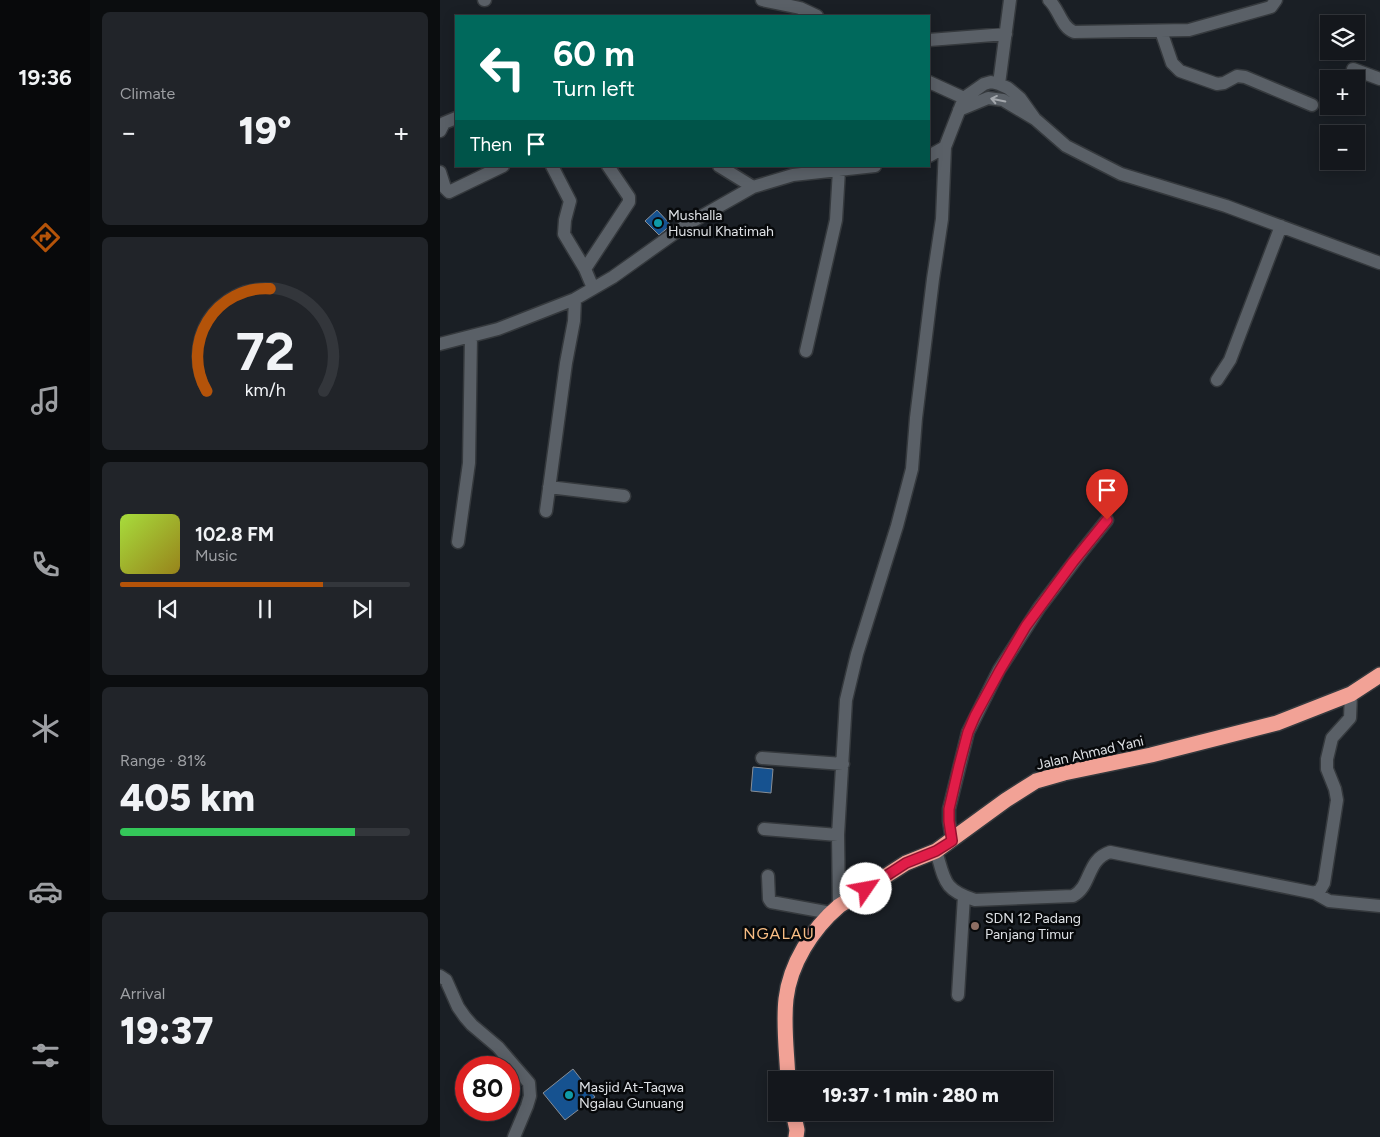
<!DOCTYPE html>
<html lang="en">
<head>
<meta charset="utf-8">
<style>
  body { margin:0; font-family:Figtree,sans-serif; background:#212429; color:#f1f3f6; height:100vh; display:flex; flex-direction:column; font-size:19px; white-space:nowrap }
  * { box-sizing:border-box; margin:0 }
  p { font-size:16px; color:#9d9fa3 }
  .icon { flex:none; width:28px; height:28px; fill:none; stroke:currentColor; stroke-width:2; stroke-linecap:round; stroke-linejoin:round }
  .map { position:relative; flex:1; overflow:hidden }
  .side { display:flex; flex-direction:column; gap:12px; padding:12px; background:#0b0d0f; width:350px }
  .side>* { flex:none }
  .hud { position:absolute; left:15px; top:15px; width:475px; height:152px; border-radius:0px; box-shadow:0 2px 12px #0003,0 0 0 1px #33363b; background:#00695c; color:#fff; overflow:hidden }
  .controls { position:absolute; left:880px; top:15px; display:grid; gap:10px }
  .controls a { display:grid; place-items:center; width:45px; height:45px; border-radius:0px; background:#14171c; box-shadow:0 2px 12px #0003,0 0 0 1px #33363b; font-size:25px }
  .speed { position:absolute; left:15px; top:1056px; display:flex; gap:10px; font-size:25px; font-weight:700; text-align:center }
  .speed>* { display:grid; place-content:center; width:65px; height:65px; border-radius:50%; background:#14171c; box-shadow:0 2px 12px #0003,0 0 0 1px #33363b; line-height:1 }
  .speed .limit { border:8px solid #d22; background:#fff; color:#111 }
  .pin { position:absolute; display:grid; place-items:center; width:42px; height:42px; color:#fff; margin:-51px -21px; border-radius:50% 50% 50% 0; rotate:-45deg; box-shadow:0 0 5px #0007 }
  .pin .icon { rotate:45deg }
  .me { position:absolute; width:55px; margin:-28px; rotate:57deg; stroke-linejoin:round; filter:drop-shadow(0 0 4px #0008) }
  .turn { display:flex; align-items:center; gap:18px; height:105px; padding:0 15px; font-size:22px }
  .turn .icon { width:65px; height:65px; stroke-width:2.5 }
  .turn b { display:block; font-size:35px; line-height:42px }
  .then { display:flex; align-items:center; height:48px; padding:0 15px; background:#0003; gap:10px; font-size:19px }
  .big { font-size:38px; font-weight:800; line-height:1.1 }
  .side .widget { flex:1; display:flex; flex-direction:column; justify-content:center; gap:8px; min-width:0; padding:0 18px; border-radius:8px; background:#212429 }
  .side .dial { align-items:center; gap:0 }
  .dial svg { height:130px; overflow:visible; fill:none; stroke:#33363b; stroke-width:7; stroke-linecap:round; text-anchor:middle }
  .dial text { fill:#f1f3f6; stroke:none }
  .song { display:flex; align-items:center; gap:15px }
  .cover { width:60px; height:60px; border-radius:8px; background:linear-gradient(135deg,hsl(80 70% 55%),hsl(50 70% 35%)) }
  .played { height:5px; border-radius:2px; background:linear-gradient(90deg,#b45309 70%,#33363b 70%) }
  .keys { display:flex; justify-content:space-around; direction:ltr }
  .heat { display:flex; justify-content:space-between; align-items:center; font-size:28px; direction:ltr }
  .charge { height:8px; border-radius:4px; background:linear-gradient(90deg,#34c759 81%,#33363b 0) }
  .trip { position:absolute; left:328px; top:1071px; width:285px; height:50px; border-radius:0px; background:#14171c; box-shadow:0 2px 12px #0003,0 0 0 1px #33363b; font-weight:800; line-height:50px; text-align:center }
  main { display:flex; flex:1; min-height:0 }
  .menu { display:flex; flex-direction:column; width:90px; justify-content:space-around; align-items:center; background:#08090b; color:#9d9fa3 }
  .menu .icon { width:35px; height:35px }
  .menu .active { color:#b45309 }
  .menu b { font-size:22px; color:#f1f3f6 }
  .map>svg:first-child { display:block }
</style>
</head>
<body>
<main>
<nav class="menu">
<b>19:36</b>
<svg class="icon active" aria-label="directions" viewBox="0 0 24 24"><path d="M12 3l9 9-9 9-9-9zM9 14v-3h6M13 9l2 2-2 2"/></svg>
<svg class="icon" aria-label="music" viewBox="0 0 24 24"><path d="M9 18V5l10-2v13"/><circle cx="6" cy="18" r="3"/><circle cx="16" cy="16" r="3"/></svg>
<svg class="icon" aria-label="phone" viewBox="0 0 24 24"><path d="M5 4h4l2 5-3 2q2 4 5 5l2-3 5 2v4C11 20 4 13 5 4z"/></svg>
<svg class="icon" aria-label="climate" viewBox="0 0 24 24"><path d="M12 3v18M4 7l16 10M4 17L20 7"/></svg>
<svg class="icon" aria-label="car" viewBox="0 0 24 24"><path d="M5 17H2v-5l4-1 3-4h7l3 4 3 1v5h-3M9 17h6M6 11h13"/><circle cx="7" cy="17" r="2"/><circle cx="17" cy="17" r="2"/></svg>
<svg class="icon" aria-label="filters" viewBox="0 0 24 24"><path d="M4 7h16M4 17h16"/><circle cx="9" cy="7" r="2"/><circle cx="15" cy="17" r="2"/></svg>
</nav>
<section class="side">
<div class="widget"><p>Climate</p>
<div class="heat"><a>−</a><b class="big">19°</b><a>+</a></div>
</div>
<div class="widget dial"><svg viewBox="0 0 100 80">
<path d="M14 69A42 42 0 1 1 86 69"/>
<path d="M14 69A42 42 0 0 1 53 6" stroke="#b45309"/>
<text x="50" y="56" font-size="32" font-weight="700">72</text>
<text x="50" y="72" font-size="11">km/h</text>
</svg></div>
<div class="widget">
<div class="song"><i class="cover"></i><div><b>102.8 FM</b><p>Music</p></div></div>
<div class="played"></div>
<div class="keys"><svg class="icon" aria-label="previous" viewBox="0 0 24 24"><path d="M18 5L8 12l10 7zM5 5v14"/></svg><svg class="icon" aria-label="pause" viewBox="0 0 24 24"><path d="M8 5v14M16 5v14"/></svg><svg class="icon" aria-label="next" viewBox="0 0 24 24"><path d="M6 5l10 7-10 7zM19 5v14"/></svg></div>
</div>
<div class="widget"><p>Range · 81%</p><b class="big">405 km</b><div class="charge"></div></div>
<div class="widget"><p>Arrival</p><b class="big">19:37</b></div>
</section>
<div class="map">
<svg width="940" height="1137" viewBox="0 0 940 1137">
  <rect width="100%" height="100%" fill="#1a1f25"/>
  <path fill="#165290" stroke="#888e96" d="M 217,210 L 231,225 L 219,235 L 205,221 Z
    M 313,767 L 333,769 L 331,793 L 311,791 Z
    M 133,1069 L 155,1097 L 125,1120 L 103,1093 Z"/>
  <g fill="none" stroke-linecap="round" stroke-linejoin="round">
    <g stroke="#35393d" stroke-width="15">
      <path id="minor" d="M 44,0 L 45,0
        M 322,0 L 360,8 L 377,16
        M 609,0 C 619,9 621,27 634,32 L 749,30 L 831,7 L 836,0
        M 721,31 L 732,63 L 740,71 L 777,84 L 784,83 L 797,76 L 805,77 L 872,105
        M 489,40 L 566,34
        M 913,69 L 940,79
        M 489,82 L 524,98
        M 559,84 L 570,0
        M 519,110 L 548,98 L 563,100 L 595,119 L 626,146 L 681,174 L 786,206 L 940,263
        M 0,131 L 4,123 L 16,118
        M 489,156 L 505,147
        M 112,166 L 130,201 L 125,220 L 124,234 L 145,269 L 153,288
        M 279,166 L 313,187
        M 0,172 L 5,188 L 9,192 L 63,166
        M 145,269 L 189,202 L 189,197 L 168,166
        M 0,344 L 58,329 L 135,299 L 173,277 L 246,225 L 313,187 L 353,175 L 435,166
        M 366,351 L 396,220 L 399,170
        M 777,380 L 790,360 L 841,226
        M 109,487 L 184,496
        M 106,511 L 126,363 L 134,321 L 135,299
        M 18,542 L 29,463 L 31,336
        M 322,758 L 403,764
        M 324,829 L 398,835
        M 512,841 L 509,821 L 509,809 L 528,732 L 559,670 L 599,608 L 643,550 L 667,520
        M 496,851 C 505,880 503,890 535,900 L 633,896 C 652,886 646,860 670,852 L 875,893 L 880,890 L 884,883 L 897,800 L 895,789 L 887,769 L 887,759 L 892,738 L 910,718 L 911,694
        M 328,876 L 329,899 L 331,902 L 391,913
        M 875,893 L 889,901 L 940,906
        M 399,906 L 398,835 L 406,700 L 417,654 L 457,526 L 472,469 L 476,418 L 493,279 L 502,219 L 505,147 L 524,98 L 544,84 L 551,82 L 559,84 L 568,88 L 580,98 L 595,119
        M 0,976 L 6,980 L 18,1007 L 25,1017 L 32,1025 L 58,1047 L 89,1083 L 90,1096 L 87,1106 L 74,1137
        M 518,995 L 524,896"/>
    </g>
    <g stroke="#35393d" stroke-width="18">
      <path id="highway" d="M 348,1080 C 347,1053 343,1026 346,999 C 350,964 372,929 399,906 L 466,863 L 496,851 L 566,800 L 596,781 L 624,773 L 711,755 L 837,723 L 911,694 L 940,675
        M 353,1112 L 357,1130 L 356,1137"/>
    </g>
    <use href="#minor" stroke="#5a6067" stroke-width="12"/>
    <use href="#highway" stroke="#f2a296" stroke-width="15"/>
  </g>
  <defs><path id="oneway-shaft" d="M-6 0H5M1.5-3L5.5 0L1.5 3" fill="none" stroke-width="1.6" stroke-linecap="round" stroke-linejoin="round" transform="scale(1.25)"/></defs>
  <use stroke="#a3a7ac" href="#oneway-shaft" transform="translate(558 100) rotate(-168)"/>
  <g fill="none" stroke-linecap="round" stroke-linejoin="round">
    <g stroke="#92132f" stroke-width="12">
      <path id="route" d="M 426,889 L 466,863 L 496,851 L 512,841 L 509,821 L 509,809 L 519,766 L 528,732 L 535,716 L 560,670 L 586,626 L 633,562 L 667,520"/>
    </g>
    <use href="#route" stroke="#e11d48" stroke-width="9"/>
  </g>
  <g fill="#0f9aa8" stroke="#07090b" stroke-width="2">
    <circle cx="218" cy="223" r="5"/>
    <circle cx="129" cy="1095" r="5"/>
  </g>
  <circle fill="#8d6e63" stroke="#07090b" stroke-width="2" cx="535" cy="926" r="5"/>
  <g text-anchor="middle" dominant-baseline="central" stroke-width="5" stroke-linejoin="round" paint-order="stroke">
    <g font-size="14" fill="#dee1e5" stroke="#07090b" text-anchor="start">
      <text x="228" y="215">Mushalla<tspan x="228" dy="16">Husnul Khatimah</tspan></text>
      <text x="545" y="918">SDN 12 Padang<tspan x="545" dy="16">Panjang Timur</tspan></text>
      <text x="139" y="1087">Masjid At-Taqwa<tspan x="139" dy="16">Ngalau Gunuang</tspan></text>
    </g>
    <g font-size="14" fill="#dee1e5" stroke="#07090b">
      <text transform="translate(650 753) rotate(-13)">Jalan Ahmad Yani</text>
    </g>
    <g font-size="16" letter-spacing="1" fill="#f8bd84" stroke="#07090b">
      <text x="339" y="933">NGALAU</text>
    </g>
  </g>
</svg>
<div class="controls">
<a><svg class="icon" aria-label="layers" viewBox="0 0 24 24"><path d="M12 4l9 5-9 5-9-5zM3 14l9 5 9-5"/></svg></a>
<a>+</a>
<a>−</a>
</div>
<div class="speed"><div class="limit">80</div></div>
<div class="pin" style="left:667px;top:520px;background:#d93025"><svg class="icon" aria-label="arrive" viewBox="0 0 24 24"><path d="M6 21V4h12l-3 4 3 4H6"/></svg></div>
<svg class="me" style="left:426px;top:889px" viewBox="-20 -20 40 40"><circle r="19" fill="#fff"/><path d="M0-13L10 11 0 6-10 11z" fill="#e11d48"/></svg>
<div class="trip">19:37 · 1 min · 280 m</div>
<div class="hud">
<div class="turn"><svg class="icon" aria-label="left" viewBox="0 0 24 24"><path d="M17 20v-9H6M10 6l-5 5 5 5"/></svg><div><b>60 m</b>Turn left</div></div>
<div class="then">Then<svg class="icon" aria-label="arrive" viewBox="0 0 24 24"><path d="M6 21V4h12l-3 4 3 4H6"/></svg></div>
</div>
</div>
</main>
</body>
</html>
